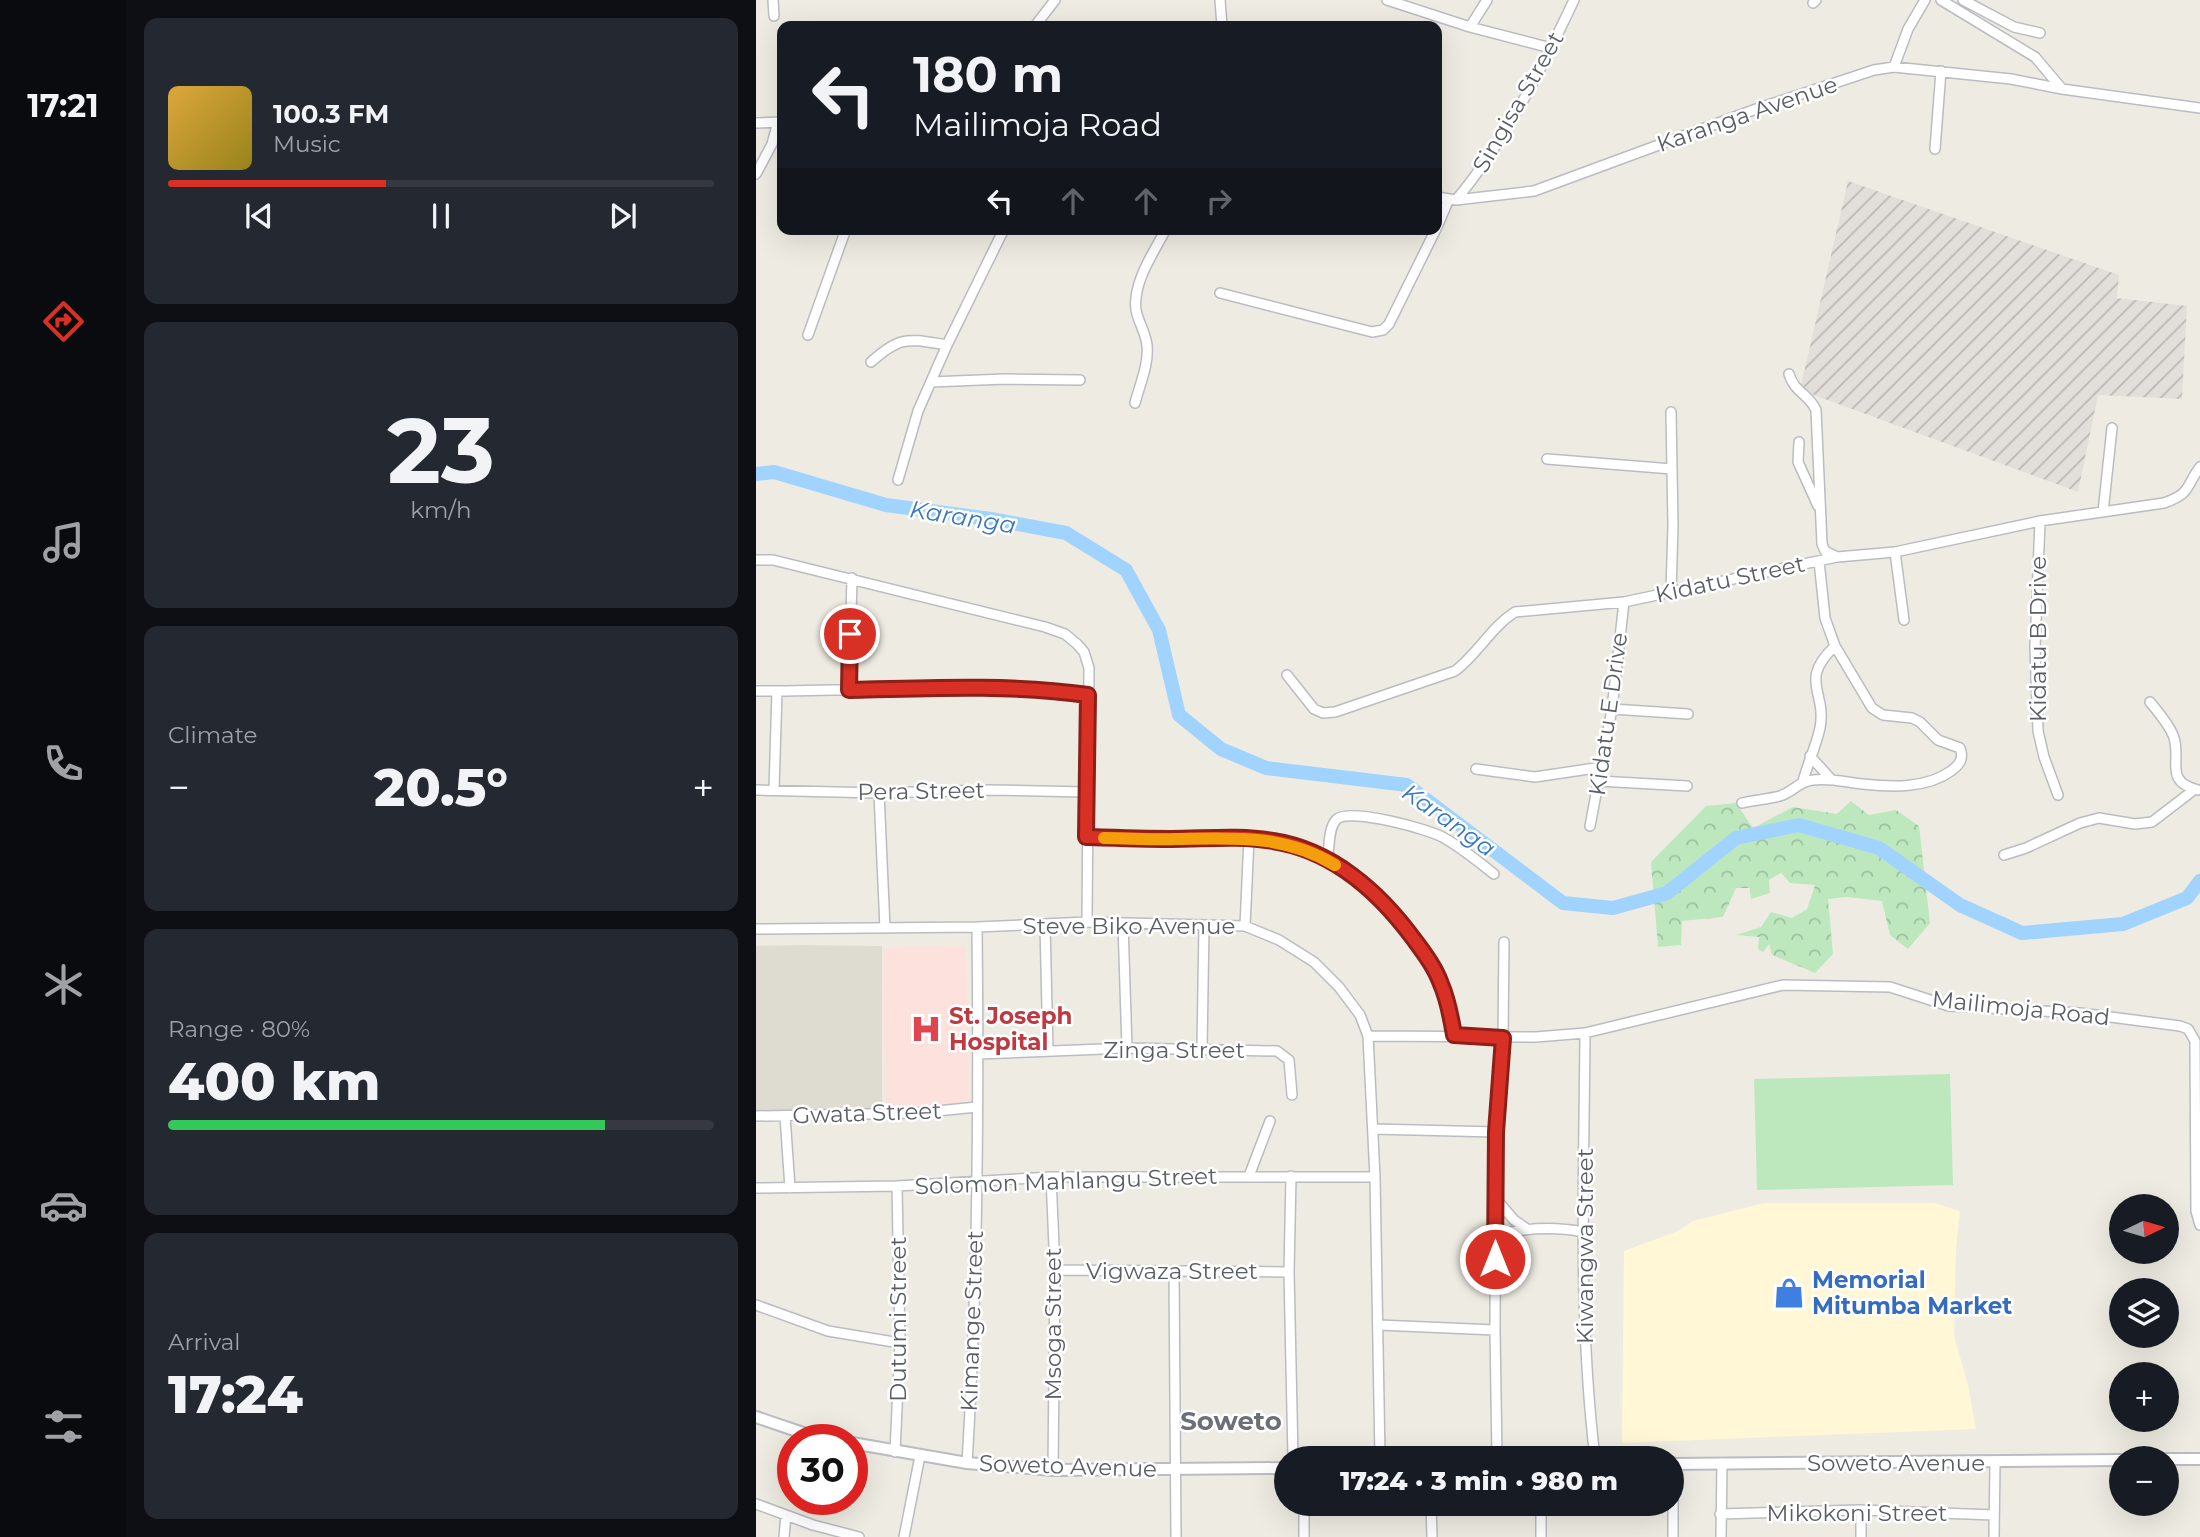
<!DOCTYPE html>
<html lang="en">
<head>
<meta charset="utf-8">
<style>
  body { margin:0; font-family:Montserrat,sans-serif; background:#242831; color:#f1f3f6; height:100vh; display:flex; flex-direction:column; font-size:26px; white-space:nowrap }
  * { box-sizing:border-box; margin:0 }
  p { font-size:23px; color:#9ea1a6 }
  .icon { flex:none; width:38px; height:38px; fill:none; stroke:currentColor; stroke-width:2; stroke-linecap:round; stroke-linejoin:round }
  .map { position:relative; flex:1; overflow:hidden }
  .drawer { display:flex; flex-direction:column; gap:18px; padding:18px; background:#0d0f14; width:630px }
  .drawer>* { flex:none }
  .hud { position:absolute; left:21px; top:21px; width:665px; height:214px; border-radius:14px; box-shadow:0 7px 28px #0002; background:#171b24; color:#f1f3f6; overflow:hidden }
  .needle { width:46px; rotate:85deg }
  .controls { position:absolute; left:1353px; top:1194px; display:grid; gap:14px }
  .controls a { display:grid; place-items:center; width:70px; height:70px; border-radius:50%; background:#171b24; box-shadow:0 7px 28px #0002; font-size:35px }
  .speed { position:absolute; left:21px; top:1424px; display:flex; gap:14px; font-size:35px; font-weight:700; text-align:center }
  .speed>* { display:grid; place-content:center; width:91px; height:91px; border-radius:50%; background:#171b24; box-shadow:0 7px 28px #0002; line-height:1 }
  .speed .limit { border:10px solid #d22; background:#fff; color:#111 }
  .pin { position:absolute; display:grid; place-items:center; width:60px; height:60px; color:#fff; margin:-30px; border:4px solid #fff; border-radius:50%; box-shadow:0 2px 7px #0007 }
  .me { position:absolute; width:77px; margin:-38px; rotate:0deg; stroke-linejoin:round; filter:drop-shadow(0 0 5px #0008) }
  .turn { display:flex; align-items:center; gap:24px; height:147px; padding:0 21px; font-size:32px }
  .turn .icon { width:91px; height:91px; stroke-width:2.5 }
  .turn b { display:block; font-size:49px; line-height:60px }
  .lanes { display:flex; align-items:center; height:66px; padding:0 21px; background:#0003; justify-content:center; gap:35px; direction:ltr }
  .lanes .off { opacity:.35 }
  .big { font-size:52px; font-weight:800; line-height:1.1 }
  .drawer .widget { flex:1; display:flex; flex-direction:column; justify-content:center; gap:10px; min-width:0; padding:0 24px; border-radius:14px; background:#242831 }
  .drawer .dial { align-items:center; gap:0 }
  .dial b { font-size:91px; line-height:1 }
  .song { display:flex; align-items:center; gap:21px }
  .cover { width:84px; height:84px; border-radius:10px; background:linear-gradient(135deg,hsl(40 70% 55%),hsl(50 70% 35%)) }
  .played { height:7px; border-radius:4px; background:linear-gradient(90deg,#d93025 40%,#363941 40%) }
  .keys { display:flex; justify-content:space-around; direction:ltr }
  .heat { display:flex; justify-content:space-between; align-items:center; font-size:38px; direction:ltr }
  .charge { height:10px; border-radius:5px; background:linear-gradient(90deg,#34c759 80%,#363941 0) }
  .trip { position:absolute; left:518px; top:1446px; width:410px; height:70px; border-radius:35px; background:#171b24; box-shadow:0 7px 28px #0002; font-weight:800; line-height:70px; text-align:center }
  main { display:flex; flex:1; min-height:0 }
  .menu { display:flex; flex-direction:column; width:126px; justify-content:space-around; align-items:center; background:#090b0e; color:#9ea1a6 }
  .menu .icon { width:49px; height:49px }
  .menu .on { color:#d93025 }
  .menu b { font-size:32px; color:#f1f3f6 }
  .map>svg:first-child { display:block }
</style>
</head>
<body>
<main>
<nav class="menu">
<b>17:21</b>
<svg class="icon on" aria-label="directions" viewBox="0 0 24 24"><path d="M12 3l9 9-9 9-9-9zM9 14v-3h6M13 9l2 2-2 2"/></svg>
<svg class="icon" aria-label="music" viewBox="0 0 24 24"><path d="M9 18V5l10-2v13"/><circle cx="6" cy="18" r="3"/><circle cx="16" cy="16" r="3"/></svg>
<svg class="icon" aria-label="phone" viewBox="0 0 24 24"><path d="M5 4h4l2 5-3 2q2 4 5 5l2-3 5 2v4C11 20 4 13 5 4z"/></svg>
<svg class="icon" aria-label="climate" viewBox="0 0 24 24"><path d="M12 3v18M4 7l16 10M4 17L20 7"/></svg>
<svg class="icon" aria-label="car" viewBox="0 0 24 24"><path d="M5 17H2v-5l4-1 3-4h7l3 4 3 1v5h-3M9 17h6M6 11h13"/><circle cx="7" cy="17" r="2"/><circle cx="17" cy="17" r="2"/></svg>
<svg class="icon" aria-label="filters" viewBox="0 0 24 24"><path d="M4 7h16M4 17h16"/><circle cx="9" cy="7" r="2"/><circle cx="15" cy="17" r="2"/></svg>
</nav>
<section class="drawer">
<div class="widget">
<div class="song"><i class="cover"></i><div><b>100.3 FM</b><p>Music</p></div></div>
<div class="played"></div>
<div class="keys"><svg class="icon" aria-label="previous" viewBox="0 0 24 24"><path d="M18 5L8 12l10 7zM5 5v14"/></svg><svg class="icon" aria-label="pause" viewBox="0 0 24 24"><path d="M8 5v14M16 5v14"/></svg><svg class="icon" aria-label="next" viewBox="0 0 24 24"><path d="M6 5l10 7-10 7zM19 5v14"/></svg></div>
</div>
<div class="widget dial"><b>23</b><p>km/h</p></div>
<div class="widget"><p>Climate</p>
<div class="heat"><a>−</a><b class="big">20.5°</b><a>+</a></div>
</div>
<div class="widget"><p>Range · 80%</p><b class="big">400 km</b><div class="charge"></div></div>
<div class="widget"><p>Arrival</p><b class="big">17:24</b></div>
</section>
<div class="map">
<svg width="1444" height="1537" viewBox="0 0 1444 1537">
  <defs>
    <pattern id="industrial-furrows" width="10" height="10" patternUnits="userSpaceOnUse" patternTransform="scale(1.75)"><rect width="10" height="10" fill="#e2dfda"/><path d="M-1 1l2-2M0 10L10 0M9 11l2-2" fill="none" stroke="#bab8b4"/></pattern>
    <pattern id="forest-crowns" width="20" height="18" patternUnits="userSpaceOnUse" patternTransform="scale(1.75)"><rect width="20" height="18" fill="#bde8be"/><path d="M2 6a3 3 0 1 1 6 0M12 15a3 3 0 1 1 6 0" fill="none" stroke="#9dbf9e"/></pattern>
  </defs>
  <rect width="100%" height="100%" fill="#eeece2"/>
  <path fill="#fff7d6" d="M 1008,1203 L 1178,1203 L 1204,1211 L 1200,1248 L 1198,1336 L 1212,1385 L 1220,1429 L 866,1443 L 868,1251 L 922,1231 L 937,1221 Z"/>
  <path fill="url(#industrial-furrows)" d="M 1092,181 L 1363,275 L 1361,298 L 1431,306 L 1426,399 L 1342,395 L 1322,492 L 1044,390 Z"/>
  <path fill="#dedbd1" d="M 46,945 L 126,946 L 126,1108 L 0,1112 L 0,946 Z"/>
  <path fill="#fde1dd" d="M 210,945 L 214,1110 L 189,1115 L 129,1115 L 127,948 Z"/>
  <path fill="url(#forest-crowns)" d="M 1095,801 L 1113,815 L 1140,810 L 1163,826 L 1174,923 L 1152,949 L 1134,935 L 1126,901 L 1090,897 L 1072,899 L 1077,954 L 1059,973 L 1016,955 L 1013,944 L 1007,952 L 1002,949 L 1003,937 L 980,935 L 1005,927 L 1015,912 L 1036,918 L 1051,909 L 1059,885 L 1034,883 L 1025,873 L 1013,880 L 1014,893 L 995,899 L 994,888 L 980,888 L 967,917 L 926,921 L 925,945 L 902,947 L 895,862 L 950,806 L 980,803 L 997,828 L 1037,807 L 1081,814 Z"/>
  <path fill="#bde8be" d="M 1194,1074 L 1197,1185 L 1001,1190 L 998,1079 Z"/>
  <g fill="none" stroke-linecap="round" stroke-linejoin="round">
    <path stroke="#a1d3ff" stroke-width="14" d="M 0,474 L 18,472 L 130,505 L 235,519 L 310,533 L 370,570 L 403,630 L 423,715 L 465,749 L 510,768 L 651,785 L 807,903 L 857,908 L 911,893 L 980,838 L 1043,825 L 1123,848 L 1204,905 L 1266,933 L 1367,924 L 1431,898 L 1444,881"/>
    <g stroke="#babcc2" stroke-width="12">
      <path id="minor" d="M 17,0 L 18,16
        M 464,0 L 466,26
        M 631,0 L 714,27 L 795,48
        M 1185,0 L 1279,57 L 1306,89
        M 1207,0 L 1258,27 L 1284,33
        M 1057,3 L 1060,0
        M 279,26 L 299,0
        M 714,27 L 731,0
        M 1138,67 L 1152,29 L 1169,0
        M 0,123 L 26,122
        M 1179,149 L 1185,71
        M 0,174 L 16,144 L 22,122
        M 681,197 L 700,200 L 778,191 L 1003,108 L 1118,70 L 1138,67 L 1255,79 L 1306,89 L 1444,108
        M 700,200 C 749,141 785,70 818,0
        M 681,227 L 693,199
        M 464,293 L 616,332 L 627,330 L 633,324 L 680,229
        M 52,335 L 90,229
        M 115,362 C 145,335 152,339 191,345
        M 1033,374 C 1038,392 1053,394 1060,410 L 1066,544 L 1069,551 L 1081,557
        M 175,382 L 249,379 L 324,380
        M 379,403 C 384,384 393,364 391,345 C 389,328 377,316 380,298 C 382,275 399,250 410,229
        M 1043,442 L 1042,462 L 1062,506
        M 791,459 L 916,469
        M 142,480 L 162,411 L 191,345 L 248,229
        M 1347,512 L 1356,428
        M 1284,521 L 1279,647 L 1282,731 L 1288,757 L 1302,795
        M 1139,552 L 1148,620
        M 0,560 L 17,560 L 289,627 L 309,634 L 321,644 L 328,652 L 333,668 L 331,922
        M 915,591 L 917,526 L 915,412
        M 531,675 L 558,709 L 567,713 L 579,712 L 699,671 C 722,654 735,627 759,612 L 868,602 L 1081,557 L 1139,552 L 1284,521 L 1408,503 C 1436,493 1429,487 1444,467
        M 93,690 L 96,578
        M 0,691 C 110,692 223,680 333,695
        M 1394,702 C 1402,712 1412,723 1417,735 C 1427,759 1406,781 1442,790
        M 856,709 L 932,714
        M 1054,756 L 1074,778
        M 720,769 L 779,777 L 846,767
        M 843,781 L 931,786
        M 1047,781 C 1052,763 1060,746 1064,728 C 1071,691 1042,681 1079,646
        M 0,790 L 123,793 L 233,790 L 330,792
        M 18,790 L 21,691
        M 123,793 L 129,928
        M 986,803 C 999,800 1012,799 1024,796 C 1037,792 1043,781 1057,780 C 1074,778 1089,782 1106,784 C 1135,787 1170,789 1195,771 C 1204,764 1208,759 1204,748 L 1182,740 L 1164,722 L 1156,718 L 1127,715 L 1116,708 L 1079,646 L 1069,618 L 1063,561
        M 834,826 L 856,709 L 868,602
        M 330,837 L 493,838 C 597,849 681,933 698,1035
        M 1248,855 L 1270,848 L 1324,823 L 1343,818 L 1379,824 L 1396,822 L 1439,789
        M 572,861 C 573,849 572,827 581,819 C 594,808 675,829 690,839 C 707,849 723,862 738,874
        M 289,924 L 292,1051
        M 367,924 L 371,1048
        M 489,926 L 493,838
        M 0,929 L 221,927 L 331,922 L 489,926 L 523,940 L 558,962 L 583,987 L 604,1015 L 612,1036 L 619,1177 L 624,1458
        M 829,1033 C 828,1175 822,1317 839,1458
        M 612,1036 L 780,1037 L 829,1033 L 1027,985 L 1134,987 L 1193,1006 L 1324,1013 L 1424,1026 L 1432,1029 L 1439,1041 L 1440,1211 L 1444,1225
        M 446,1048 L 448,926
        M 222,1054 L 371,1048 L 521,1051 L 533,1060 L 536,1095
        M 0,1116 L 161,1113 L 221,1107
        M 29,1116 L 34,1188
        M 617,1129 L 740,1132
        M 493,1176 L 514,1121
        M 535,1176 L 533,1272 L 537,1458
        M 295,1177 L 299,1270 L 297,1470
        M 0,1188 L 141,1186 L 295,1177 L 619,1177
        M 740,1199 L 758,1220 L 771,1229
        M 739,1235 C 769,1228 797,1226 827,1232
        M 299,1270 L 533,1272
        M 418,1271 L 420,1537
        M 0,1305 L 72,1331 L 144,1343
        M 623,1325 L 739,1330
        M 139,1452 L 144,1343 L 141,1186
        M 741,1458 L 739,1330 L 740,1132 L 747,1038 L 748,942
        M 211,1463 C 222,1285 223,1106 221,927
        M 917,1464 L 917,1537
        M 548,1503 L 548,1537
        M 675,1503 L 676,1537
        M 785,1503 L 785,1537
        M 0,1504 L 57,1525 L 103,1537
        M 1105,1510 L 1105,1537
        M 964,1514 L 1105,1510 L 1238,1515
        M 28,1537 L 30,1515
        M 148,1537 L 164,1456
        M 965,1537 L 966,1463
        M 1238,1537 L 1239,1463"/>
    </g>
    <g stroke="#babcc2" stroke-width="14">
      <path id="tertiary" d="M 0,1417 L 47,1433 L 83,1440
        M 96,1443 L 211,1463 L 297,1470 L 530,1468
        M 1410,1459 L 1444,1459
        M 915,1464 L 1365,1460"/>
    </g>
    <use href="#minor" stroke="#fff" stroke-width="9"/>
    <use href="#tertiary" stroke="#fff" stroke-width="10"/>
  </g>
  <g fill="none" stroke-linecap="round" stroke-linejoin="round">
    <g stroke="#8d1f18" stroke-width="18">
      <path id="route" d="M 94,634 L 93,690 C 172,688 254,684 332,695 L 330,837 C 359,838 387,839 415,839 C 449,839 483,835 517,841 C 576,850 623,892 657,938 C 668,953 679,967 685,984 C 692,1000 695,1017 698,1035 L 747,1038 L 740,1132 L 739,1259"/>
    </g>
    <use href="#route" stroke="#d93025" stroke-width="12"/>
    <path stroke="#f59e0b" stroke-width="12" d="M 348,838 C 372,838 396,840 420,839 C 477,838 528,834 579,865"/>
  </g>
  <defs>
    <g id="hospital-bare" transform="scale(2.415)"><path d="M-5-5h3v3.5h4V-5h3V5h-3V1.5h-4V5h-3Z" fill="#e0444e" stroke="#fff" stroke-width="2.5" paint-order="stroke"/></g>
    <g id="shop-bare" transform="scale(2.415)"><path d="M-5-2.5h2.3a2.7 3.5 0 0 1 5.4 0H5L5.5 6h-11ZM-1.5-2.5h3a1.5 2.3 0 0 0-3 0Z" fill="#3f7fe0" stroke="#fff" stroke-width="2.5" paint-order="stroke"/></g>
  </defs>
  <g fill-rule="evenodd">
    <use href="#hospital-bare" x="170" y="1029"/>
    <use href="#shop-bare" x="1033" y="1293"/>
  </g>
  <g text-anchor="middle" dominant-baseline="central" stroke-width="5" stroke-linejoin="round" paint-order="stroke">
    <g font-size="23" fill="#5a5e64" stroke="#fff">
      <text transform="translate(762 102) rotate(-60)">Singisa Street</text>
      <text transform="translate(991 114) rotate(-19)">Karanga Avenue</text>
      <text transform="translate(974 579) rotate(-12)">Kidatu Street</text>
      <text transform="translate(1282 639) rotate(-90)">Kidatu B Drive</text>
      <text transform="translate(852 714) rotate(-82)">Kidatu E Drive</text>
      <text transform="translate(165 791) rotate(-1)">Pera Street</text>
      <text x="373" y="926">Steve Biko Avenue</text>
      <text transform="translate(1265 1008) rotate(6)">Mailimoja Road</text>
      <text x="418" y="1050">Zinga Street</text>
      <text transform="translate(111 1113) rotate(-2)">Gwata Street</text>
      <text transform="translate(310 1181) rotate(-2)">Solomon Mahlangu Street</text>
      <text transform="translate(829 1246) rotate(-90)">Kiwangwa Street</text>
      <text x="416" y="1271">Vigwaza Street</text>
      <text transform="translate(142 1319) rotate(-90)">Dutumi Street</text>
      <text transform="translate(216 1321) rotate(-88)">Kimange Street</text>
      <text transform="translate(297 1324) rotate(-90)">Msoga Street</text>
      <text x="1140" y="1463">Soweto Avenue</text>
      <text transform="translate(312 1466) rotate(2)">Soweto Avenue</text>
      <text x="1101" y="1513">Mikokoni Street</text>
    </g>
    <g font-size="23" font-weight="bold" fill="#be3a42" stroke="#fff" text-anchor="start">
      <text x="193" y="1016">St. Joseph<tspan x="193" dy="26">Hospital</tspan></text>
    </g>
    <g font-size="23" font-weight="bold" fill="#366cbe" stroke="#fff" text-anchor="start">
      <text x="1056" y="1280">Memorial<tspan x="1056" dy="26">Mitumba Market</tspan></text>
    </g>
    <g font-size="24" font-style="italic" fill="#3a77c1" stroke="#fff">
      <text transform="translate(207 517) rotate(9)">Karanga</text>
      <text transform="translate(693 820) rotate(35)">Karanga</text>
    </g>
    <g font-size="26" font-weight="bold" fill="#6b7076" stroke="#fff">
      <text x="475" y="1421">Soweto</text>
    </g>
  </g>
</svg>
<div class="controls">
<a><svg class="needle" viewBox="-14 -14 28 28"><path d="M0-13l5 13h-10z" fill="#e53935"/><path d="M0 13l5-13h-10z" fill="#9ea1a6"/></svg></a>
<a><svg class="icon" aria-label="layers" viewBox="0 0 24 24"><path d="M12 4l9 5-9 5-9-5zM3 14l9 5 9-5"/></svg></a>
<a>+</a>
<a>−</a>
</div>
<div class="speed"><div class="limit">30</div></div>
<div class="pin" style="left:94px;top:634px;background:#d93025"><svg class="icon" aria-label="arrive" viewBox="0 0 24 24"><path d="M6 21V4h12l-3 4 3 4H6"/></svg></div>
<svg class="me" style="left:739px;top:1259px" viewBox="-20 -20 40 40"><circle r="17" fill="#d93025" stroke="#fff" stroke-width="3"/><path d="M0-11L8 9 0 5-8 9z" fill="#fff"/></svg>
<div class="trip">17:24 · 3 min · 980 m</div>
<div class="hud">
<div class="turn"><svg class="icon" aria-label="left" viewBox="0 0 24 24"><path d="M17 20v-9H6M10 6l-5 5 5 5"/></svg><div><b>180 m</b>Mailimoja Road</div></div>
<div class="lanes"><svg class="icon" aria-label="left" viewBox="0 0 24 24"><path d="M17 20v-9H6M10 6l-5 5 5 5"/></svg><svg class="icon off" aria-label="ahead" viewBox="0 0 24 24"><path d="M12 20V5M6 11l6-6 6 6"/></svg><svg class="icon off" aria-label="ahead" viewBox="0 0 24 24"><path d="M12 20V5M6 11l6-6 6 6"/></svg><svg class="icon off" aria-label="right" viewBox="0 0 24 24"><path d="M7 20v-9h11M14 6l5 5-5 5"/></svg></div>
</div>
</div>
</main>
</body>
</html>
